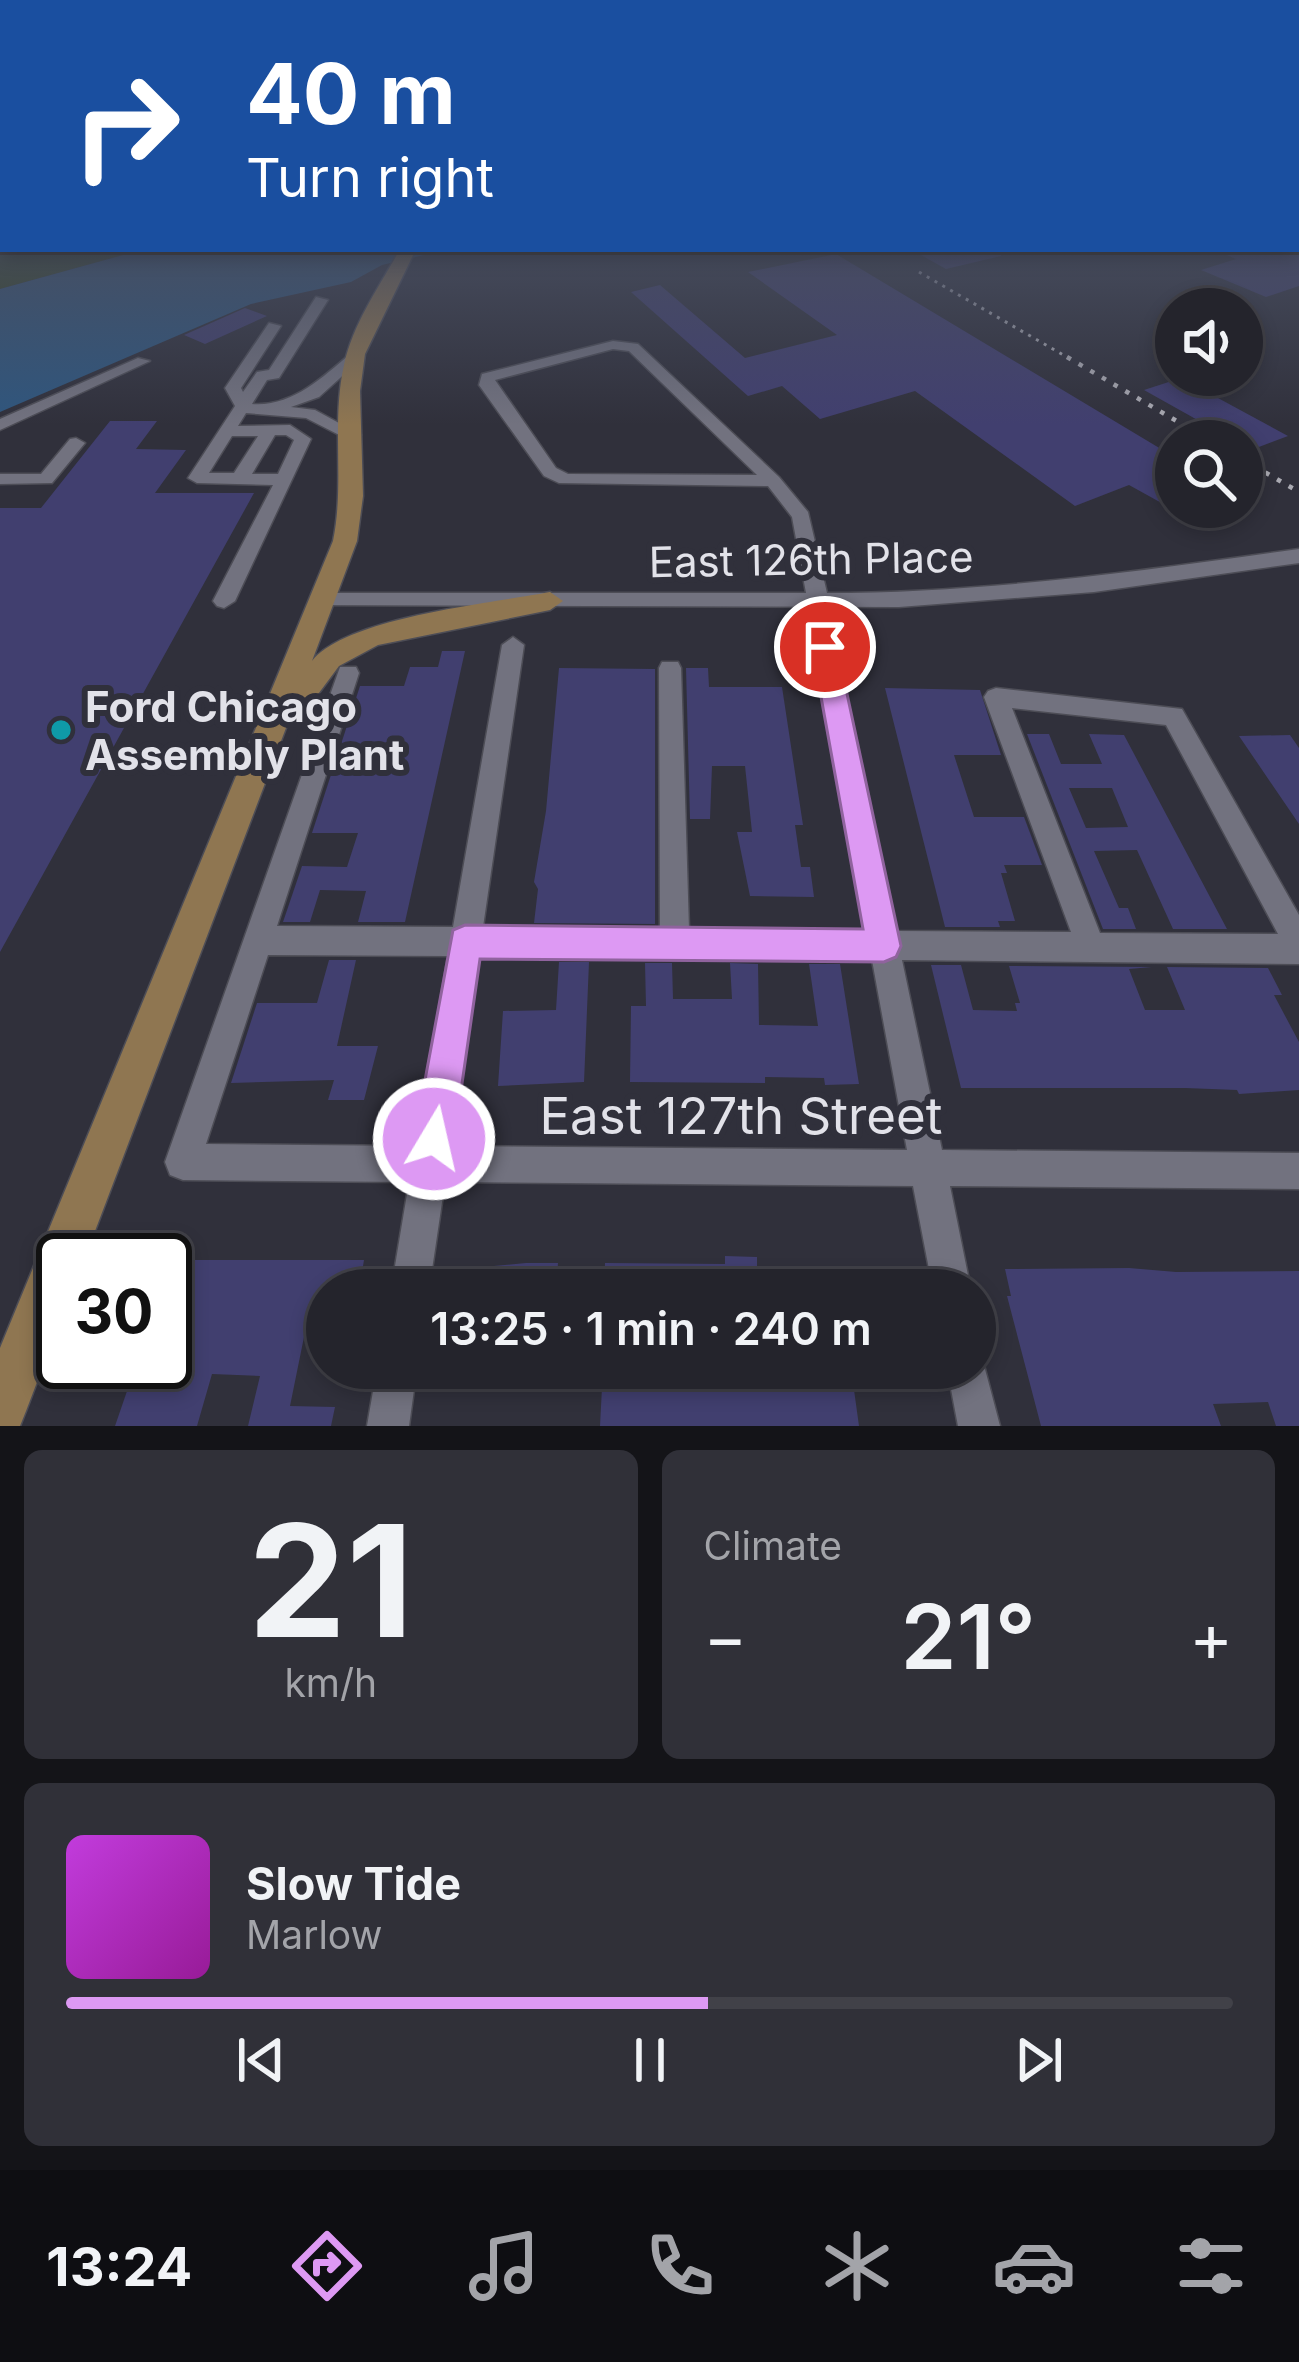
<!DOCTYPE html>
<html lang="en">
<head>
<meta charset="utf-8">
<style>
  body { margin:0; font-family:Inter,sans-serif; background:#303038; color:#f1f3f6; height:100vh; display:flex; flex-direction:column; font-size:45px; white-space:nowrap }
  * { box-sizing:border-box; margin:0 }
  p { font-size:39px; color:#a3a4a9 }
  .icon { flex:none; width:66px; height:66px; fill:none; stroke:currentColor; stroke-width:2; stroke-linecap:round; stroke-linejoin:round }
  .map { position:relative; height:1426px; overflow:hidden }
  .sheet { display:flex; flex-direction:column; gap:24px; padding:24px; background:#141418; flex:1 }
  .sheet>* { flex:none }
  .top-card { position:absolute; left:0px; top:0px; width:1299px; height:252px; box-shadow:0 6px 18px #0003,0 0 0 3px #414148; background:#1a4fa0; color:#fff; overflow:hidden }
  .controls { position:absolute; left:1155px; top:288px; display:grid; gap:24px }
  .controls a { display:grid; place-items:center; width:108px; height:108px; border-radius:50%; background:#24242c; box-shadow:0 6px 18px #0003,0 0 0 3px #414148; font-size:60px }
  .speed { position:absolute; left:36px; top:1233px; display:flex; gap:24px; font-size:60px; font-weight:700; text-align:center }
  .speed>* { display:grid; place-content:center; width:156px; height:156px; border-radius:50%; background:#24242c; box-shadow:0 6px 18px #0003,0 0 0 3px #414148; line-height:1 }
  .speed .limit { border:6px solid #111; border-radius:18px; background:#fff; color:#111 }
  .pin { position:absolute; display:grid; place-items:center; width:102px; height:102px; color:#fff; margin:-51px; border:6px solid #fff; border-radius:50%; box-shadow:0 3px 12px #0007 }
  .me { position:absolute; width:132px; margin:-66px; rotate:9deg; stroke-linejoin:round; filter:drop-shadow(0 0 9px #0008) }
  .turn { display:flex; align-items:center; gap:42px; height:252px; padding:0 48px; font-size:54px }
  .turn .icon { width:156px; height:156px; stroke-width:2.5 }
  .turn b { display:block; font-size:84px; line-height:102px }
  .big { font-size:90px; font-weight:600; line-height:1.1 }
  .sheet .tile { flex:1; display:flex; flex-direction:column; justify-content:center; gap:18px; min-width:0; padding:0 42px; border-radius:18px; background:#303038 }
  .sheet .dial { align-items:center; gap:0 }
  .dial b { font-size:156px; line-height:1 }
  .song { display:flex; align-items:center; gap:36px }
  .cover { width:144px; height:144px; border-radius:18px; background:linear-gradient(135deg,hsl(290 70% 55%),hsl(300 70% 35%)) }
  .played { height:12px; border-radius:6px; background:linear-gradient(90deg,#dd99f3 55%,#414148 55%) }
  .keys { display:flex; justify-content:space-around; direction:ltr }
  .heat { display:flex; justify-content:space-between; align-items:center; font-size:66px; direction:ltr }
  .sheet .tiles { flex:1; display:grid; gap:24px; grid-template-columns:1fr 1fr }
  .tile:last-child { grid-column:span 2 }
  .trip { position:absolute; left:306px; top:1269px; width:690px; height:120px; border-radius:60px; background:#24242c; box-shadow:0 6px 18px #0003,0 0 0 3px #414148; font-weight:600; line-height:120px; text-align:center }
  .menu { display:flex; height:192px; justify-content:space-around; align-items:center; background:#0e0e12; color:#a3a4a9 }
  .menu .icon { width:84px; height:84px }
  .menu .on { color:#dd99f3 }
  .menu b { font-size:54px; color:#f1f3f6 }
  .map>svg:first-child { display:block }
</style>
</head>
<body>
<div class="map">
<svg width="1299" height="1426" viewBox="0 0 1299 1426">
  <rect width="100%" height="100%" fill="#30303b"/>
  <path fill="#314317" d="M 0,225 L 3,249 L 145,249 L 0,289 Z"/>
  <path fill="#2f567e" d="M 145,249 L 449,249 L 382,265 L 351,282 L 251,304 L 0,412 L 0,289 Z"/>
  <path fill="#413f6f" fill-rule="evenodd" d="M 910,249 L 1000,249 L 1001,256 L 946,269 Z
    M 1212,249 L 1299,249 L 1299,286 L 1266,297 L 1201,270 L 1236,259 Z
    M 836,254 L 1176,458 L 1176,511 L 1129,485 L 1075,506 L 915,391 L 820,419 L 782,386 L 748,396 L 631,292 L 660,285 L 745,358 L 837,335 L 748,272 Z
    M 245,308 L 267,316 L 205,344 L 184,335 Z
    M 1181,378 L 1288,436 L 1251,450 L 1144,390 Z
    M 110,421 L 157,421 L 136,449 L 186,450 L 155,493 L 254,493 L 0,952 L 0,508 L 41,508 Z
    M 442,651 L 465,651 L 405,922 L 358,922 L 366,891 L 320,890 L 310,922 L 283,922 L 302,866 L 347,867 L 358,833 L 312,833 L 360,686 L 404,686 L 410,667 L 438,667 Z
    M 559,668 L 655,669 L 655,924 L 534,923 L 538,889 L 534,882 L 546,811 Z
    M 686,668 L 708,668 L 709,687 L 782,687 L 803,825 L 795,825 L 801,867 L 810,867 L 814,897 L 750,896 L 737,832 L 752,832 L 745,766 L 712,766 L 710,819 L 690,819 Z
    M 885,688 L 980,690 L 1001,755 L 954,755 L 974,817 L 1024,817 L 1042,865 L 1004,865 L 1007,873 L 1001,873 L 1015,921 L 998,921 L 1000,927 L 945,927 Z
    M 1027,734 L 1049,734 L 1061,764 L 1102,764 L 1089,734 L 1124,735 L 1227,929 L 1173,929 L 1137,850 L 1094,851 L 1119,908 L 1128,908 L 1136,929 L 1103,929 ZM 1069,788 L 1112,788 L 1128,827 L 1086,828 Z
    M 1290,735 L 1299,748 L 1299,824 L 1239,736 Z
    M 329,960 L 356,960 L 337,1046 L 378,1046 L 364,1100 L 328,1100 L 334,1080 L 231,1083 L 257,1003 L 317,1003 Z
    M 559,962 L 589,962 L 584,1082 L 498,1086 L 503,1011 L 556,1010 Z
    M 645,963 L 672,963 L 673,999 L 732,999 L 730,963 L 758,964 L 759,1025 L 818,1026 L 809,964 L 840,964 L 859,1084 L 825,1085 L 824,1078 L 765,1077 L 765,1083 L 630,1082 L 631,1006 L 646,1006 Z
    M 931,965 L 961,965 L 973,1010 L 1017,1011 L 1015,1003 L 1020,1003 L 1009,966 L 1152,967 L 1129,969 L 1145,1010 L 1185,1010 L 1167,967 L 1268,968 L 1282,995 L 1274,995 L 1299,1042 L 1299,1090 L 1239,1094 L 1237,1090 L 1185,1088 L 961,1088 Z
    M 725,1256 L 757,1257 L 757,1267 L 890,1267 L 894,1290 L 604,1290 L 605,1263 L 725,1264 Z
    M 169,1260 L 364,1260 L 359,1290 L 327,1290 L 327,1337 L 304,1337 L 290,1406 L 335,1407 L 331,1426 L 248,1426 L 260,1376 L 212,1374 L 197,1426 L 115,1426 L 137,1362 L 165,1362 Z
    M 526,1263 L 558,1263 L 556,1290 L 469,1290 L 472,1268 Z
    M 1129,1268 L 1176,1272 L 1299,1271 L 1299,1426 L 1276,1426 L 1268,1402 L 1213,1404 L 1221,1426 L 1041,1426 L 1007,1296 L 1011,1296 L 1005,1269 Z
    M 603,1368 L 851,1368 L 859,1426 L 600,1426 Z"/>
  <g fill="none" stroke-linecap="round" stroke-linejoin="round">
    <g stroke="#4d4d56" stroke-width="3">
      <path id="minor" d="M 316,297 L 328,300 L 279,378 L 267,380 L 252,404 C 291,407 321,379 350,354 L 360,354 L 360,360 L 319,397 L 291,407 L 315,410 L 361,435 L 347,439 L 306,418 L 246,413 L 238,426 L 290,425 L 311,439 L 235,601 L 224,608 L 217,606 L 213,601 L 273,485 L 197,483 L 188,478 L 235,406 L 225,388 L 269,323 L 281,326 L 241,388 L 243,392 L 257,372 L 269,370 ZM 275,435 L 286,435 L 294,440 L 278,474 L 252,474 ZM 232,436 L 258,436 L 234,473 L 209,473 Z
        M 613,341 L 638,344 L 779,477 L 808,512 L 827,593 C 985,593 1142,571 1299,549 L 1299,563 L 1094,592 L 899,607 L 315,605 L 311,600 L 322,593 L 806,593 L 792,517 L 768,486 L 559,483 L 544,476 L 479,385 L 482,374 ZM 613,349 L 629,351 L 757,475 L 568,474 L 556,468 L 495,380 Z
        M 138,358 L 150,361 L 0,430 L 0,419 Z
        M 76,438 L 85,443 L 52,483 L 0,484 L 0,474 L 41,474 L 70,439 Z
        M 513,637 L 524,645 L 483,927 L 660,929 L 659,668 L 662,662 L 678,662 L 681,668 L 689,929 L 866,931 L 814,647 L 817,641 L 825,639 L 836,647 L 896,931 L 1071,932 L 984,697 L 988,691 L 996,688 L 1182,709 L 1299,915 L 1299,964 L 902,960 L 942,1150 L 1299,1153 L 1299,1189 L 950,1186 L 971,1290 L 933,1290 L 913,1186 L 445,1182 L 429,1290 L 391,1290 L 409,1182 L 183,1180 L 170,1175 L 165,1162 L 340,667 L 356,667 L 359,673 L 277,926 L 453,927 L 502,645 ZM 1012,708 L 1166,725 L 1278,934 L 1100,933 ZM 268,955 L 448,956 L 415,1146 L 206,1144 ZM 478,957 L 872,960 L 907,1150 L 450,1146 Z
        M 975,1351 L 981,1354 L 1000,1426 L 958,1426 L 947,1368 L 975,1368 Z
        M 377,1368 L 417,1368 L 409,1426 L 367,1426 Z"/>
    </g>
    <g stroke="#4d4d56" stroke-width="3">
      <path id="major" d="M 400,249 L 416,249 L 365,354 L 360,391 L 363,496 L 357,541 L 312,661 C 347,617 493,603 550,592 L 563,601 L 550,610 L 378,645 L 339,666 L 301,717 L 289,720 L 84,1260 L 63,1260 L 63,1314 L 26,1411 L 20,1426 L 0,1426 L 0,1348 L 333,541 C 345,483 331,423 344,365 C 353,323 380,286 400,249 Z"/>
    </g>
    <use href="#minor" fill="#72727f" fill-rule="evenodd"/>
    <use href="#major" fill="#8f7651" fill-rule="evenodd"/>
    <path stroke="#aaaab2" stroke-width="3" stroke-dasharray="3 6" stroke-linecap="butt" d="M 919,272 L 1072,360"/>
    <path stroke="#aaaab2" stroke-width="4.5" stroke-dasharray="4.5 9" stroke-linecap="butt" d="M 1067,357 L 1211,441
      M 1242,459 L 1299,492"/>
  </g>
  <linearGradient id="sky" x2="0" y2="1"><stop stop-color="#1a1a20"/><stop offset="0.53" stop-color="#484e60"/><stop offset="1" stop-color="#484e60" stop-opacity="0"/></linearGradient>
  <rect width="1299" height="425" fill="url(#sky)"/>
  <path fill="#dd99f3" stroke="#90639e" stroke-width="3" d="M 825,638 L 837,647 L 901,946 L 896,957 L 884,962 L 480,959 L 454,1139 L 448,1153 L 434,1159 L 420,1153 L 414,1139 L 453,930 L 465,925 L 863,929 L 812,647 Z"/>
  <circle fill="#0f9aa8" stroke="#30303b" stroke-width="4.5" cx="61" cy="730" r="12"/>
  <g text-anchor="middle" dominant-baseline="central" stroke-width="12" stroke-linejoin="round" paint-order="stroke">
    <g font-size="42" fill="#e2e2e9" stroke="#30303b">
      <text transform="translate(811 559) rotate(-1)">East 126th Place</text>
    </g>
    <g font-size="42" font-weight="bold" fill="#e2e2e9" stroke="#30303b" text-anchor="start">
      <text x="85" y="706">Ford Chicago<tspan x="85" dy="48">Assembly Plant</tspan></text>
    </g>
    <g font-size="51" fill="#e2e2e9" stroke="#30303b">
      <text x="741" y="1115">East 127th Street</text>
    </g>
  </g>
</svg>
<div class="controls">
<a><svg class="icon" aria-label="sound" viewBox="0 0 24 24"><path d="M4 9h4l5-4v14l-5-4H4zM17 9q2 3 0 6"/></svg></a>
<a><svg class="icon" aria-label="search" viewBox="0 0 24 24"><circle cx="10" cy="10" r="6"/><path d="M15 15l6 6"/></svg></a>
</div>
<div class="speed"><div class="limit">30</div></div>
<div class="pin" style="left:825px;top:647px;background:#d93025"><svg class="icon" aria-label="arrive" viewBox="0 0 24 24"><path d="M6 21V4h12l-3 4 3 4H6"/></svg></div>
<svg class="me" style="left:434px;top:1139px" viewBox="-20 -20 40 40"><circle r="17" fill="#dd99f3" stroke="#fff" stroke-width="3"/><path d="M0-11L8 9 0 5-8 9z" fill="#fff"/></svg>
<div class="trip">13:25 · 1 min · 240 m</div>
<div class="top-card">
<div class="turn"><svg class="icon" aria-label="right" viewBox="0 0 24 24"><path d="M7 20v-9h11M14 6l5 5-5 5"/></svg><div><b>40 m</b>Turn right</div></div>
</div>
</div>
<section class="sheet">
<div class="tiles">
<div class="tile dial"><b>21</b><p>km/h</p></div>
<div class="tile"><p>Climate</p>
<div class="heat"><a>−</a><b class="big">21°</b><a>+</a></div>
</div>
<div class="tile">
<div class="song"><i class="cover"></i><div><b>Slow Tide</b><p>Marlow</p></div></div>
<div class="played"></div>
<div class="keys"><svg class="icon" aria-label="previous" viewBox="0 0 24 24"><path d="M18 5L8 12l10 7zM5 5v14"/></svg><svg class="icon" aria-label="pause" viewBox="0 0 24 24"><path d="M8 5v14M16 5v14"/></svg><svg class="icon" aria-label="next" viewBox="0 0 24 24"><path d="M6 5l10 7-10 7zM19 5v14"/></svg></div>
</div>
</div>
</section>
<nav class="menu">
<b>13:24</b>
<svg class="icon on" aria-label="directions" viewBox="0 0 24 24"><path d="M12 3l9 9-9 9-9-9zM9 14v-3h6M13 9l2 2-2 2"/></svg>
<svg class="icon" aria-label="music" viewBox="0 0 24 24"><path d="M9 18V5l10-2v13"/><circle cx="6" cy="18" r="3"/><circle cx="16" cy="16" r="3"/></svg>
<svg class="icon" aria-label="phone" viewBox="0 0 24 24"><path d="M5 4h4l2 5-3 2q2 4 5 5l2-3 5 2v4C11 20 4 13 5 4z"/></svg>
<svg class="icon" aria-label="climate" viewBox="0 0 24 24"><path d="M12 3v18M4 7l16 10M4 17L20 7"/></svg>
<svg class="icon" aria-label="car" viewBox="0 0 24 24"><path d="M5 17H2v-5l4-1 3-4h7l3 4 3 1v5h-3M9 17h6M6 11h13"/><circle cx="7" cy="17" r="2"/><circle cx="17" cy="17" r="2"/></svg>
<svg class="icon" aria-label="filters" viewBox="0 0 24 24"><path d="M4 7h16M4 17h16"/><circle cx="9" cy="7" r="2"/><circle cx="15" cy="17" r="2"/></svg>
</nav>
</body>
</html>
